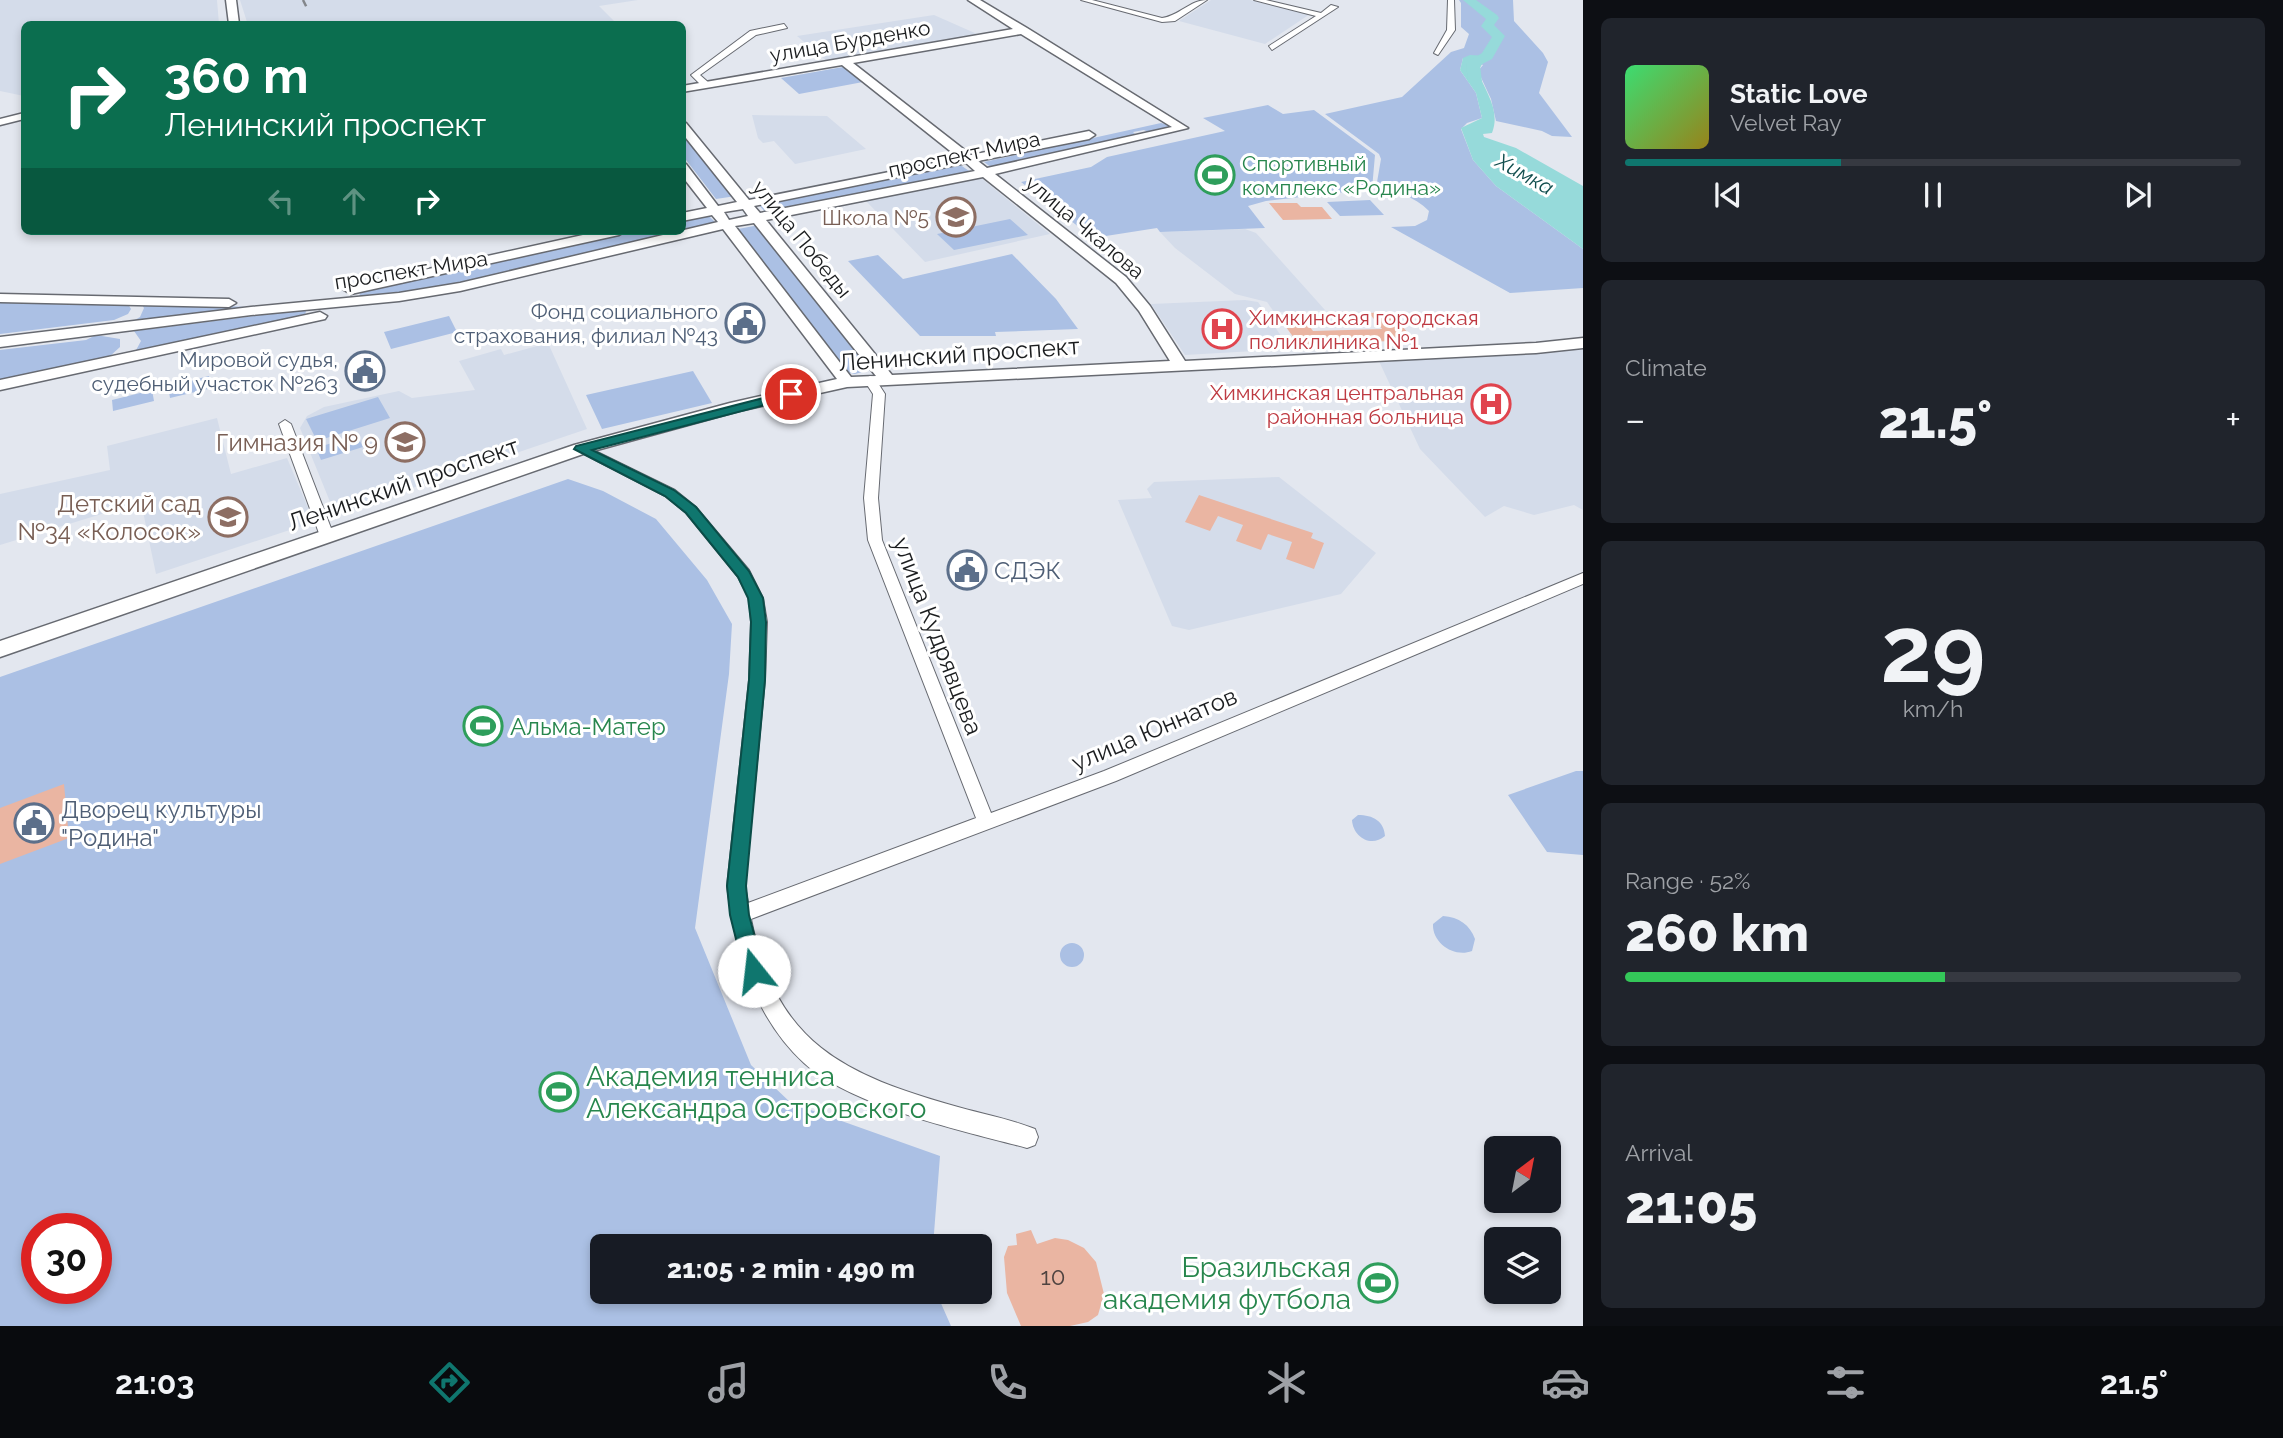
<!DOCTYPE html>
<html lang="en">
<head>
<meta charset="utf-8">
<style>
  body { margin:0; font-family:Raleway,sans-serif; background:#20242c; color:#f1f3f6; height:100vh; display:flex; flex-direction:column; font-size:26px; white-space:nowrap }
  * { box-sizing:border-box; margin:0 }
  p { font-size:23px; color:#9ea1a6 }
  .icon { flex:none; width:38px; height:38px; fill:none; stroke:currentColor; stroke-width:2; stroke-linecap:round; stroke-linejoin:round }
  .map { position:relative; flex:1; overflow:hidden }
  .drawer { display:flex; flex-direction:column; gap:18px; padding:18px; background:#0d0f14; width:700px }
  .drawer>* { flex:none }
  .guide { position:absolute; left:21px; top:21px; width:665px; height:214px; border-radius:10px; box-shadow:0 4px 10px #0003; background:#0b6e4f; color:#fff; overflow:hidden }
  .needle { width:46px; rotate:32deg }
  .tools { position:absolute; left:1484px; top:1136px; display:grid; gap:14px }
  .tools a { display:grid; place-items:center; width:77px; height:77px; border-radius:10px; background:#171b24; box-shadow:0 4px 10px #0003; font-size:35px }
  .speed { position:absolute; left:21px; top:1213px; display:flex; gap:14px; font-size:35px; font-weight:700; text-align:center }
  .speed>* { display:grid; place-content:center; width:91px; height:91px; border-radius:50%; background:#171b24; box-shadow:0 4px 10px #0003; line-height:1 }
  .speed .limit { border:10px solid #d22; background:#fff; color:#111 }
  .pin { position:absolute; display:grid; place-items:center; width:60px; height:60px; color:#fff; margin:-30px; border:4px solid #fff; border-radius:50%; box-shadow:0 2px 7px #0007 }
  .me { position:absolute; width:77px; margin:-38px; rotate:344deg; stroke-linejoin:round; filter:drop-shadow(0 0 5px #0008) }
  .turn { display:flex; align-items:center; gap:24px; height:147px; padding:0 28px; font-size:32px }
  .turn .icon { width:91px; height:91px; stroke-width:2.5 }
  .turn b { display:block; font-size:49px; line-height:60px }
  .lanes { display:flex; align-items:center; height:66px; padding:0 28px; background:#0003; justify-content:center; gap:35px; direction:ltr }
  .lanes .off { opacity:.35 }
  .big { font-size:52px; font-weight:800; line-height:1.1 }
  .drawer .widget { flex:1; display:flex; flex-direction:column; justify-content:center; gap:10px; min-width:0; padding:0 24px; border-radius:10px; background:#20242c }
  .drawer .dial { align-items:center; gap:0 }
  .dial b { font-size:91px; line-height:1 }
  .song { display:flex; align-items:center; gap:21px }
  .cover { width:84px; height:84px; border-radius:10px; background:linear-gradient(135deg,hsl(140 70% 55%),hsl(50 70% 35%)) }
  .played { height:7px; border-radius:4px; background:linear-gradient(90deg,#0f766e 35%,#363941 35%) }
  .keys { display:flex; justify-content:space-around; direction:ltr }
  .heat { display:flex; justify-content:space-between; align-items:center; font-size:38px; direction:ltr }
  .charge { height:10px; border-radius:5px; background:linear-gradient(90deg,#34c759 52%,#363941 0) }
  .trip { position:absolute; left:590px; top:1234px; width:402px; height:70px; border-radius:10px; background:#171b24; box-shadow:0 4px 10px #0003; font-weight:800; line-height:70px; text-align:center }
  .tabs { display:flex; height:112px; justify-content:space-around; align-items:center; background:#090b0e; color:#9ea1a6 }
  .tabs .icon { width:49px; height:49px }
  .tabs .on { color:#0f766e }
  .tabs b { font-size:32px; color:#f1f3f6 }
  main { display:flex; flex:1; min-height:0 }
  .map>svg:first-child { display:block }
</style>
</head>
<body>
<main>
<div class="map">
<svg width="1583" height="1326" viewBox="0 0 1583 1326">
  <rect width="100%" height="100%" fill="#e3e7ef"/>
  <path fill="#d4dcea" d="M 0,0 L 217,0 L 219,24 L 24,24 L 24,96 L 0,91 Z
    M 240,0 L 638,0 L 599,6 L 617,24 L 245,24 L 247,22 Z
    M 1211,0 L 1250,0 L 1310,14 L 1265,44 L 1179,21 Z
    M 934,15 L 977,34 L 827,61 L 797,36 Z
    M 752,115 L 827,116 L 866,149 L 795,164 L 774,141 L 763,143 L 758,138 Z
    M 981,178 L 1050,234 L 925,262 L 866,201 Z
    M 1245,229 L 1256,233 L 1325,310 L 1274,312 L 1267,302 L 1235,294 L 1175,248 L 1160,232 Z
    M 1245,300 L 1258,302 L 1290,349 L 1185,355 L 1151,304 Z
    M 548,343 L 587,429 L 335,514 L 300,428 L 307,416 L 324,407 L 399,391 L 412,398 L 475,390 L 459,361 L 501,349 L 504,355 Z
    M 1583,348 L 1583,510 L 1574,505 L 1534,515 L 1504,506 L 1485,517 L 1420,449 L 1378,359 Z
    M 217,418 L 231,474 L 287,458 L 314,522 L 156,574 L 141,502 L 0,545 L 0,494 L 110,470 L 107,446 Z
    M 1279,477 L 1376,553 L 1341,594 L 1189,630 L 1172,626 L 1118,500 L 1152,498 L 1147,489 L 1154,482 Z"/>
  <path fill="#abc0e4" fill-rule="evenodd" d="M 1459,0 L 1513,0 L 1514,21 L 1543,53 L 1548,62 L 1539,93 L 1572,137 L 1552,136 L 1542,131 L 1496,121 L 1491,99 L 1478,71 L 1483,65 L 1463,58 L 1460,70 L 1476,93 L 1482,118 L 1467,123 L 1461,129 L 1473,160 L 1496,186 L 1583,249 L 1583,288 L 1510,293 L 1391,227 L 1415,226 L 1427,220 L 1429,211 C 1414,196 1396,191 1376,188 L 1381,159 L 1379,154 L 1325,114 L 1402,97 L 1451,52 L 1464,48 L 1469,34 L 1461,27 L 1461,3 Z
    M 843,67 L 863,82 L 799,94 L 781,78 Z
    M 1268,105 L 1283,114 L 1314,110 L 1375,155 L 1372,189 L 1266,201 L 1248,206 L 1265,228 L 1160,232 L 1157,228 L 1093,238 L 1021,182 L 1091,167 L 1107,157 L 1225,131 L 1203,118 Z
    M 1161,123 L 1173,126 L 1173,130 L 1152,134 L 1144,130 L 1133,132 L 1137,136 L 992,168 L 984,162 Z
    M 682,130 L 736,196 L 716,199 L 683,156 Z
    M 959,164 L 972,173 L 767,214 L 758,204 Z
    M 1370,200 L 1384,215 L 1340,216 L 1327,202 Z
    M 709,216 L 716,223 L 712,225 L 428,289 L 359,296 L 361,292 L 635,231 L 682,231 L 683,221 Z
    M 1010,219 L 1028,235 L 954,250 L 937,234 Z
    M 759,225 L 872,366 L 870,370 L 855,374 L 847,372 L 738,229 Z
    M 1012,254 L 1056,299 L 1078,329 L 995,332 L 996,336 L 920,336 L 848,261 L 878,255 L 903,279 Z
    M 0,301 L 128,304 L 131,309 L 128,314 L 114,320 L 0,334 Z
    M 140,302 L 248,307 L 133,321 L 140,317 L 144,308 Z
    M 303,310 L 306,311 L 305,315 L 135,352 L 141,341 L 134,331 Z
    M 449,316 L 457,332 L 391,349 L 384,332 Z
    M 96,335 L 120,339 L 120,347 L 109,357 L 0,380 L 0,350 L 86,340 Z
    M 693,371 L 712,403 L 602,429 L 586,395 Z
    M 209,376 L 212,388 L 170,398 L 168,386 Z
    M 152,390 L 154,401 L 113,411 L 112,400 Z
    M 378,397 L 390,418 L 317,441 L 306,419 Z
    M 357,435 L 363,447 L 321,460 L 316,448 Z
    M 568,479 L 603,491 L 656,519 L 707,580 L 732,624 L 729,674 L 695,928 L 751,1065 L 791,1103 L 940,1156 L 933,1246 L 602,1246 L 602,1292 L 936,1292 L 951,1326 L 0,1326 L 0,677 ZM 37,1228 L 96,1228 L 96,1288 L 37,1288 Z
    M 1576,771 L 1583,771 L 1583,855 L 1547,852 L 1508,795 Z
    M 1358,815 C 1373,815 1384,821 1385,836 C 1371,848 1353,837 1352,820 Z
    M 1443,916 C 1459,917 1470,925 1475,939 L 1472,951 C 1454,958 1432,943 1433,924 Z
    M1060 955a12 12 0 1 1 24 0a12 12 0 1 1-24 0Z"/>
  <path fill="#96dada" d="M 1470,55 L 1487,56 L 1478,71 C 1485,92 1501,110 1492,133 L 1483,134 L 1484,137 L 1516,148 L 1583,186 L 1583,249 L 1496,186 L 1473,160 L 1461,128 L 1482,118 L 1476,93 L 1460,70 L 1463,58 Z"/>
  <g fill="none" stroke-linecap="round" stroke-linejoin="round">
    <path fill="#96dada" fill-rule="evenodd" d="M 1463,0 L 1476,0 L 1497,15 L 1499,18 L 1494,25 L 1505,36 L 1492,59 L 1480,65 L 1482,82 L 1475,86 L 1468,82 L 1466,63 L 1482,53 L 1492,37 L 1481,26 L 1486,19 Z"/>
  </g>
  <path fill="#eab5a2" d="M 1269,203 L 1297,203 L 1301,207 L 1322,207 L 1332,219 L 1283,220 Z
    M 1390,312 L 1414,340 L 1299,345 L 1278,316 L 1301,315 L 1313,331 L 1382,329 L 1369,313 Z
    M 1199,495 L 1313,533 L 1311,538 L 1324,543 L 1314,569 L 1286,559 L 1292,542 L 1268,534 L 1261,550 L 1236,541 L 1243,525 L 1218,516 L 1210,531 L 1185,522 Z
    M 64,784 L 69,838 L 0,864 L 0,808 Z
    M 1031,1230 L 1037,1244 L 1055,1238 L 1068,1240 L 1084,1248 L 1096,1262 L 1104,1294 L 1098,1315 L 1088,1322 L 1070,1326 L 1021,1326 L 1007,1293 L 1004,1257 L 1008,1246 L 1017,1245 L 1016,1234 Z"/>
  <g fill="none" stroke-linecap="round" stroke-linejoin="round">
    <g stroke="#676a71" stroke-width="2">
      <path id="street" d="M 1081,0 L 1092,0 L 1162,18 C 1179,16 1190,0 1207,0 L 1175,21 L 1162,22 Z
        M 1254,0 L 1266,0 L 1321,13 L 1331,5 L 1338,7 L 1272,50 L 1269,46 L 1316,16 Z
        M 1448,0 L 1454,0 L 1455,30 L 1438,55 L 1434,53 L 1447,30 Z
        M 784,24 L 787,28 L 756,35 L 700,75 L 709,83 L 709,87 L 703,87 L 691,75 L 750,31 Z
        M 870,376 L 874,377 L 885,394 L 878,498 L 882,540 L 991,813 L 1104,771 L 1583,573 L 1583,584 L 1116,781 L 751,919 C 776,1044 844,1075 958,1107 C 983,1114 1010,1119 1035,1129 L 1038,1137 L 1035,1145 L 1027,1148 C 964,1131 852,1107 804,1063 C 754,1017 735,950 727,886 L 749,680 L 751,622 L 749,598 L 738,577 L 686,513 L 665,496 L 574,449 L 580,445 L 585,446 L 675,490 L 696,507 L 749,570 L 763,598 L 767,622 L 765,680 L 745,886 L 748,903 L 976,818 L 868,540 L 864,498 L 873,394 L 864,380 Z
        M 285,420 L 291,424 L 334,536 L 332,539 L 322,539 L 320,536 L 279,424 Z"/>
    </g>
    <g stroke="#676a71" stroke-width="3">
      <path id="secondary" d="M 226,0 L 236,0 L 239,24 L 229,24 Z
        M 968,0 L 980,0 L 1027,28 L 1188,128 L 995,174 L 1126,277 L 1150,306 L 1185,361 L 1536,343 L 1583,338 L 1583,348 L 1536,353 L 847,387 L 739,411 L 586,453 L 0,657 L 0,641 L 574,445 L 730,403 L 837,379 L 723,229 L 460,291 L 399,301 L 251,315 L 0,347 L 0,337 L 251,307 L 399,293 L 460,283 L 718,222 L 712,215 L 682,221 L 682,213 L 707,208 L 682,176 L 682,163 L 686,164 L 718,206 L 737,202 L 682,133 L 682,122 L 686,123 L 749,200 L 959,158 L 842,65 L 682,92 L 682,86 L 1013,29 ZM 1021,34 L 1172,127 L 987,168 L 978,161 L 1089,139 L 1095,135 L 1089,131 L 971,155 L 853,63 ZM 966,163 L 975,171 L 760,213 L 754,206 ZM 983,177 L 1116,283 L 1139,311 L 1170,361 L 892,375 L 766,220 ZM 743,209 L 748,216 L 729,220 L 724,212 ZM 754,223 L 876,376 L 851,377 L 735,226 Z
        M 24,113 L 24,119 L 0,125 L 0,119 Z
        M 601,231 L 626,231 L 619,235 L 351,294 L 344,290 L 351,286 Z
        M 0,294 L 229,299 L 236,303 L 229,307 L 0,302 Z
        M 320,312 L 327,316 L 325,319 L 0,390 L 0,380 Z"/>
    </g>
    <use href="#street" fill="#fff" fill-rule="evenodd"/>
    <use href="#secondary" fill="#fff" fill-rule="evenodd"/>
    <path stroke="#83868b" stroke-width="2.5" stroke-dasharray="7 3.5" stroke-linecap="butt" d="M 303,0 L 307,8"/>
  </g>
  <path fill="#0f766e" stroke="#0a4d48" stroke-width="2" d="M 791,391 L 797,394 L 796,397 L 592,450 L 674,490 L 696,507 L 749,571 L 763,598 L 766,622 L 765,680 L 746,886 L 749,915 L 764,971 L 761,978 L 754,981 L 747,978 L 744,971 L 730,915 L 727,886 L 749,680 L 751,622 L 748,598 L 738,577 L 686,513 L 665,496 L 574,449 L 576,446 Z"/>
  <defs>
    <g id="stadium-ring" transform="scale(2.0125)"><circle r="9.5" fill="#fff" stroke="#2e9e5b" stroke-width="1.5"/><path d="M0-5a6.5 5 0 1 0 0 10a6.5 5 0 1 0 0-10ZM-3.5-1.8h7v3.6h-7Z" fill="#2e9e5b"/></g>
    <g id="school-ring" transform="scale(2.0125)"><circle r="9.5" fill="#fff" stroke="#8d6e63" stroke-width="1.5"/><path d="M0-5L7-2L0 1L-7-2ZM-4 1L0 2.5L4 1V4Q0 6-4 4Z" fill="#8d6e63"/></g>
    <g id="civic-ring" transform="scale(2.0125)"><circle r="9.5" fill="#fff" stroke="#5c6f8a" stroke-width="1.5"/><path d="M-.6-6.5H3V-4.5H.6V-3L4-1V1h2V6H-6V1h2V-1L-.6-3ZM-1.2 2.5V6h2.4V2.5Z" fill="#5c6f8a"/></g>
    <g id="hospital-ring" transform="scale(2.0125)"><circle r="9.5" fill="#fff" stroke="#e0444e" stroke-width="1.5"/><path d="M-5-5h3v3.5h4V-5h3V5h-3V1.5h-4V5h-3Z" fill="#e0444e"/></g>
  </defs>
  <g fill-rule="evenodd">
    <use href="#stadium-ring" x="1215" y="175"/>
    <use href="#school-ring" x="956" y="217"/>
    <use href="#civic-ring" x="745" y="323"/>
    <use href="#hospital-ring" x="1222" y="329"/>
    <use href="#civic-ring" x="365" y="371"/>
    <use href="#hospital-ring" x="1491" y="404"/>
    <use href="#school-ring" x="405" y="442"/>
    <use href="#school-ring" x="228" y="517"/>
    <use href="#civic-ring" x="967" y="570"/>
    <use href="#stadium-ring" x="483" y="726"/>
    <use href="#civic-ring" x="34" y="823"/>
    <use href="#stadium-ring" x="559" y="1092"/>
    <use href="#stadium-ring" x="1378" y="1283"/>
  </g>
  <g text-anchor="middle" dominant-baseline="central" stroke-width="6" stroke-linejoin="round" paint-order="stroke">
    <g font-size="21" fill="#1b1d1f" stroke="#fff">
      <text transform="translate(850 41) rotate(-10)">улица Бурденко</text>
      <text transform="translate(964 154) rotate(-12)">проспект Мира</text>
      <text transform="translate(1085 227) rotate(40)">улица Чкалова</text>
      <text transform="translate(802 239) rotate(51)">улица Победы</text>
      <text transform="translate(411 270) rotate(-9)">проспект Мира</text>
    </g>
    <g font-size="21" fill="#27864d" stroke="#fff" text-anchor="start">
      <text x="1242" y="163">Спортивный<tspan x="1242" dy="24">комплекс «Родина»</tspan></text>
    </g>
    <g font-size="21" font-style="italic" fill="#114e4e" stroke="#fff">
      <text transform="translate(1525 174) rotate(29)">Химка</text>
    </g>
    <g font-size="21" fill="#785e54" stroke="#fff" text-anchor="end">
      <text x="929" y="217">Школа №5</text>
    </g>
    <g font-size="21" fill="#4e5e75" stroke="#fff" text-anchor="end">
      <text x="718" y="311">Фонд социального<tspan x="718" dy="24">страхования, филиал №43</tspan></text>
      <text x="338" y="359">Мировой судья,<tspan x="338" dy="24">судебный участок №263</tspan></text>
    </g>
    <g font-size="21" fill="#be3a42" stroke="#fff" text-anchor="start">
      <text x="1249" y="317">Химкинская городская<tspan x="1249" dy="24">поликлиника №1</tspan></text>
      <text x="1464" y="392" text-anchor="end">Химкинская центральная<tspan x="1464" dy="24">районная больница</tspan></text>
    </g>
    <g font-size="24" fill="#1b1d1f" stroke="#fff">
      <text transform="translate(959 354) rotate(-4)">Ленинский проспект</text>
      <text transform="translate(403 484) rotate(-19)">Ленинский проспект</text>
      <text transform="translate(938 636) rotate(69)">улица Кудрявцева</text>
      <text transform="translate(1154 729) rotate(-23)">улица Юннатов</text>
    </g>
    <g font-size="24" fill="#785e54" stroke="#fff" text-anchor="end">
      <text x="378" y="442">Гимназия № 9</text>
      <text x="201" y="503">Детский сад<tspan x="201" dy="28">№34 «Колосок»</tspan></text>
    </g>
    <g font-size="24" fill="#4e5e75" stroke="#fff" text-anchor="start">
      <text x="994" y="570">СДЭК</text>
      <text x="61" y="809">Дворец культуры<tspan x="61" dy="28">"Родина"</tspan></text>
    </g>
    <g font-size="24" fill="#27864d" stroke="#fff" text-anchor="start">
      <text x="510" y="726">Альма-Матер</text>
    </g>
    <g font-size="24" fill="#4f4340">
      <text x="1053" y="1276">10</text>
    </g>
    <g font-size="28" fill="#27864d" stroke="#fff" text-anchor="start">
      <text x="586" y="1076">Академия тенниса<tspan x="586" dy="32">Александра Островского</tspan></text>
      <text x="1351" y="1267" text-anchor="end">Бразильская<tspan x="1351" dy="32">академия футбола</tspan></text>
    </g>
  </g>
</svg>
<div class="tools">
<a><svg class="needle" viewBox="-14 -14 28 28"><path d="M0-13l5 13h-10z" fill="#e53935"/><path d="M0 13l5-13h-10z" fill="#9ea1a6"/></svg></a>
<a><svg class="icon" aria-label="layers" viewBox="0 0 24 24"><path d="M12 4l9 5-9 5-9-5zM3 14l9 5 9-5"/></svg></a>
</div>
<div class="speed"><div class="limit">30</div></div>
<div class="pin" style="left:791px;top:394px;background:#d93025"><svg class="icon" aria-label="arrive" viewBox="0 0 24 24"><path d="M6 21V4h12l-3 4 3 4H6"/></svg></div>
<svg class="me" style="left:754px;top:971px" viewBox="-20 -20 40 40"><circle r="19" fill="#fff"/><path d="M0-13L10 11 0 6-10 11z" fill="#0f766e"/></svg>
<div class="trip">21:05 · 2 min · 490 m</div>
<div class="guide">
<div class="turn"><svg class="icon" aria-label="right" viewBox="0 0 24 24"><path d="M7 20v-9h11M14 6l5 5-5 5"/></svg><div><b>360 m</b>Ленинский проспект</div></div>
<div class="lanes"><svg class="icon off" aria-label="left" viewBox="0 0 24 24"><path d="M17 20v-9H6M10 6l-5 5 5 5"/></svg><svg class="icon off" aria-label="ahead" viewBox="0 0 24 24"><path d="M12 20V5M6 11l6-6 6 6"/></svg><svg class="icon" aria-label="right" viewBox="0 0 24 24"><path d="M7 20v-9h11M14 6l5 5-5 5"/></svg></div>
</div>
</div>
<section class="drawer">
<div class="widget">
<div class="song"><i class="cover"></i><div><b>Static Love</b><p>Velvet Ray</p></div></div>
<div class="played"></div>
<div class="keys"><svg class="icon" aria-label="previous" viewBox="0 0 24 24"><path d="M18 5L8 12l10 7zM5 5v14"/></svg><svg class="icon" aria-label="pause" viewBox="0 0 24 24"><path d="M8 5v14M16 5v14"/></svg><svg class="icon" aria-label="next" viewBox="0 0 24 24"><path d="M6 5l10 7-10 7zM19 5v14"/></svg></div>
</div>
<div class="widget"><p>Climate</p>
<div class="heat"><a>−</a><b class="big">21.5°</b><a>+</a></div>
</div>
<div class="widget dial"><b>29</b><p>km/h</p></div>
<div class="widget"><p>Range · 52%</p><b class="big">260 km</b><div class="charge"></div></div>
<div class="widget"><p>Arrival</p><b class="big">21:05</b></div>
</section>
</main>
<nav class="tabs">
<b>21:03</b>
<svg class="icon on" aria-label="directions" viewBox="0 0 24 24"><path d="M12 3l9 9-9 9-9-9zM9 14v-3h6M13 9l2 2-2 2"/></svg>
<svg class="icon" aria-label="music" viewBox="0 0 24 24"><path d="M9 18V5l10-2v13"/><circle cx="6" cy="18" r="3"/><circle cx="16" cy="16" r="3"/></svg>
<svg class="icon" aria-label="phone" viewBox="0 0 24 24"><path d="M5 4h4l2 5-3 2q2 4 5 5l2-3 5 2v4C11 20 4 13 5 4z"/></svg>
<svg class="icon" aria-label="climate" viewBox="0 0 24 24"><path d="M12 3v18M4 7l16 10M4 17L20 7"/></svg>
<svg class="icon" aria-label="car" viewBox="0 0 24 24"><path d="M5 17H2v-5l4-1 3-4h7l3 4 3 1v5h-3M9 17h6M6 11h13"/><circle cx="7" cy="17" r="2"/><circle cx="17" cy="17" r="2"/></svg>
<svg class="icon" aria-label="filters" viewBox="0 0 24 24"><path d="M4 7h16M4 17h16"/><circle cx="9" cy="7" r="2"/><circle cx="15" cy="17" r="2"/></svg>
<b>21.5°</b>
</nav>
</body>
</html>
